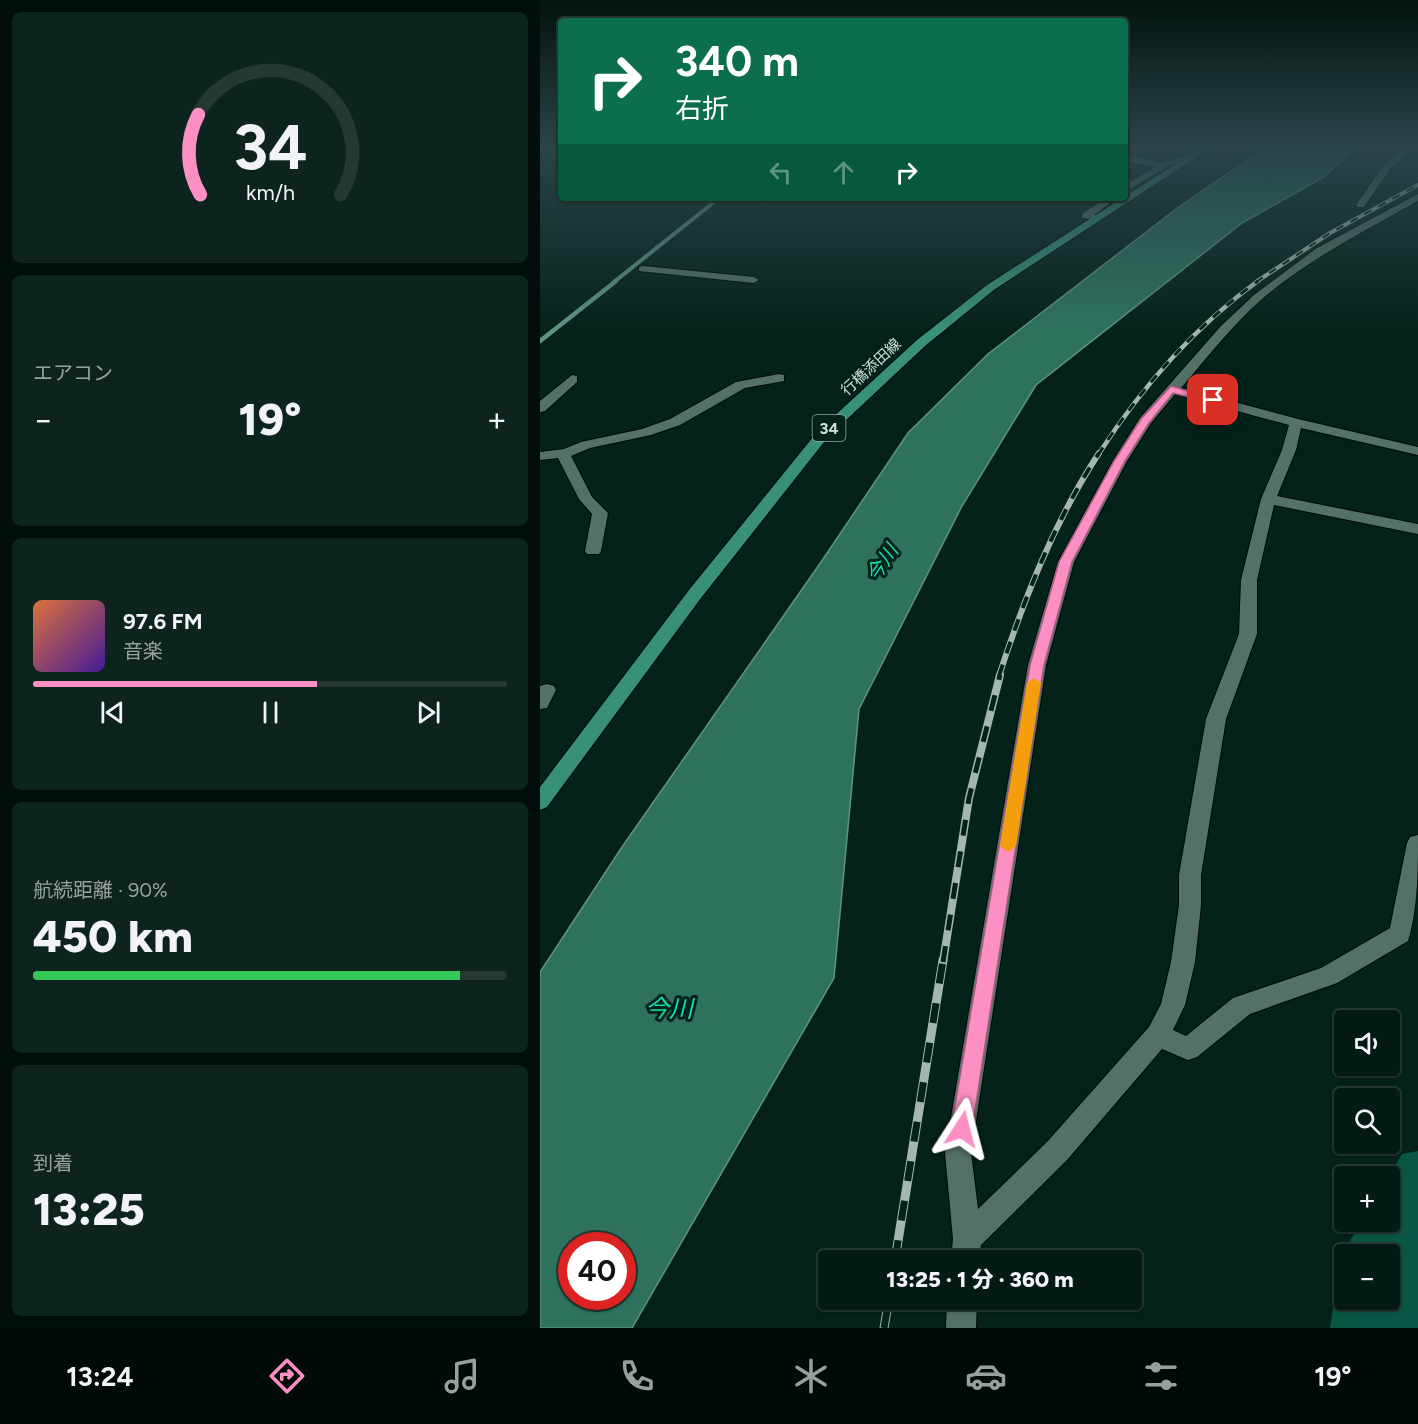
<!DOCTYPE html>
<html lang="ja">
<head>
<meta charset="utf-8">
<style>
  body { margin:0; font-family:Figtree,"Noto Sans JP",sans-serif; background:#0d231d; color:#f1f3f6; height:100vh; display:flex; flex-direction:column; font-size:22px; white-space:nowrap }
  * { box-sizing:border-box; margin:0 }
  p { font-size:20px; color:#97a1a0 }
  .icon { flex:none; width:33px; height:33px; fill:none; stroke:currentColor; stroke-width:2; stroke-linecap:round; stroke-linejoin:round }
  .map { position:relative; flex:1; overflow:hidden }
  .drawer { display:flex; flex-direction:column; gap:12px; padding:12px; background:#020e0b; width:540px }
  .drawer>* { flex:none }
  .hud { position:absolute; left:18px; top:18px; width:570px; height:183px; border-radius:6px; box-shadow:0 2px 4px #0004,0 0 0 2px #253834; background:#0b6e4f; color:#fff; overflow:hidden }
  .fabs { position:absolute; left:794px; top:1010px; display:grid; gap:12px }
  .fabs a { display:grid; place-items:center; width:66px; height:66px; border-radius:6px; background:#041a14; box-shadow:0 2px 4px #0004,0 0 0 2px #253834; font-size:30px }
  .speed { position:absolute; left:18px; top:1232px; display:flex; gap:12px; font-size:30px; font-weight:700; text-align:center }
  .speed>* { display:grid; place-content:center; width:78px; height:78px; border-radius:50%; background:#041a14; box-shadow:0 2px 4px #0004,0 0 0 2px #253834; line-height:1 }
  .speed .limit { border:9px solid #d22; background:#fff; color:#111 }
  .pin { position:absolute; display:grid; place-items:center; width:51px; height:51px; color:#fff; margin:-26px; border-radius:12px; box-shadow:0 3px 9px #0006 }
  .me { position:absolute; width:66px; margin:-33px; rotate:9deg; stroke-linejoin:round; filter:drop-shadow(0 0 4px #0008) }
  .turn { display:flex; align-items:center; gap:21px; height:126px; padding:0 18px; font-size:27px }
  .turn .icon { width:78px; height:78px; stroke-width:2.5 }
  .turn b { display:block; font-size:42px; line-height:51px }
  .lanes { display:flex; align-items:center; height:57px; padding:0 18px; background:#0003; justify-content:center; gap:30px; direction:ltr }
  .lanes .off { opacity:.35 }
  .big { font-size:45px; font-weight:800; line-height:1.1 }
  .drawer .tile { flex:1; display:flex; flex-direction:column; justify-content:center; gap:9px; min-width:0; padding:0 21px; border-radius:9px; background:#0d231d }
  .drawer .dial { align-items:center; gap:0 }
  .dial svg { height:156px; overflow:visible; fill:none; stroke:#253834; stroke-width:7; stroke-linecap:round; text-anchor:middle }
  .dial text { fill:#f1f3f6; stroke:none }
  .song { display:flex; align-items:center; gap:18px }
  .cover { width:72px; height:72px; border-radius:9px; background:linear-gradient(135deg,hsl(20 70% 55%),hsl(260 70% 35%)) }
  .played { height:6px; border-radius:3px; background:linear-gradient(90deg,#fc8fc3 60%,#253834 60%) }
  .keys { display:flex; justify-content:space-around; direction:ltr }
  .heat { display:flex; justify-content:space-between; align-items:center; font-size:33px; direction:ltr }
  .charge { height:9px; border-radius:4px; background:linear-gradient(90deg,#34c759 90%,#253834 0) }
  .trip { position:absolute; left:278px; top:1250px; width:324px; height:60px; border-radius:6px; background:#041a14; box-shadow:0 2px 4px #0004,0 0 0 2px #253834; font-weight:800; line-height:60px; text-align:center }
  .tabs { display:flex; height:96px; justify-content:space-around; align-items:center; background:#020a08; color:#97a1a0 }
  .tabs .icon { width:42px; height:42px }
  .tabs .selected { color:#fc8fc3 }
  .tabs b { font-size:27px; color:#f1f3f6 }
  main { display:flex; flex:1; min-height:0 }
  .map>svg:first-child { display:block }
</style>
</head>
<body>
<main>
<section class="drawer">
<div class="tile dial"><svg viewBox="0 0 100 80">
<path d="M14 69A42 42 0 1 1 86 69"/>
<path d="M14 69A42 42 0 0 1 13 28" stroke="#fc8fc3"/>
<text x="50" y="56" font-size="32" font-weight="700">34</text>
<text x="50" y="72" font-size="11">km/h</text>
</svg></div>
<div class="tile"><p>エアコン</p>
<div class="heat"><a>−</a><b class="big">19°</b><a>+</a></div>
</div>
<div class="tile">
<div class="song"><i class="cover"></i><div><b>97.6 FM</b><p>音楽</p></div></div>
<div class="played"></div>
<div class="keys"><svg class="icon" aria-label="previous" viewBox="0 0 24 24"><path d="M18 5L8 12l10 7zM5 5v14"/></svg><svg class="icon" aria-label="pause" viewBox="0 0 24 24"><path d="M8 5v14M16 5v14"/></svg><svg class="icon" aria-label="next" viewBox="0 0 24 24"><path d="M6 5l10 7-10 7zM19 5v14"/></svg></div>
</div>
<div class="tile"><p>航続距離 · 90%</p><b class="big">450 km</b><div class="charge"></div></div>
<div class="tile"><p>到着</p><b class="big">13:25</b></div>
</section>
<div class="map">
<svg width="878" height="1328" viewBox="0 0 878 1328">
  <rect width="100%" height="100%" fill="#05221a"/>
  <path fill="#0a5644" fill-rule="evenodd" d="M 878,1151 L 878,1328 L 790,1328 L 801,1256 L 822,1221 L 849,1221 L 849,1176 L 862,1154 ZM 804,1254 L 849,1254 L 849,1299 L 804,1299 Z"/>
  <path fill="#2e725e" stroke="#5f9384" stroke-width="1.5" fill-rule="evenodd" d="M 726,147 L 816,147 L 784,177 L 702,223 L 496,385 L 422,506 L 319,709 L 294,978 L 92,1328 L 0,1328 L 0,972 L 82,847 L 279,565 L 368,433 L 448,354 L 636,209 ZM 32,1245 L 82,1245 L 82,1296 L 32,1296 Z"/>
  <g fill="none" stroke-linecap="round" stroke-linejoin="round">
    <path stroke="#5f9384" stroke-width="4" d="M 74,282 L 179,198"/>
    <path stroke="#5f9384" stroke-width="4.5" d="M 0,341 L 76,281"/>
    <g stroke="#000a05" stroke-width="2">
      <path id="minor" d="M 864,147 L 873,147 L 850,169 L 824,207 L 818,207 L 816,205 L 843,166 Z
        M 585,155 L 621,163 L 652,155 L 656,158 L 632,164 L 585,192 L 585,185 L 615,167 L 585,161 Z
        M 878,194 L 878,201 C 824,231 769,259 722,299 C 692,325 667,358 641,388 L 758,419 L 878,447 L 878,455 L 761,428 L 756,450 L 737,496 L 878,524 L 878,534 L 734,505 L 717,580 L 717,634 L 686,719 L 661,875 L 661,905 L 655,962 L 645,1005 L 633,1030 L 646,1036 L 693,998 L 781,968 L 850,928 L 867,843 L 870,837 L 878,835 C 878,869 878,909 868,941 L 797,983 L 710,1014 L 657,1057 L 648,1060 L 622,1049 L 527,1160 L 441,1245 L 439,1260 L 411,1260 L 413,1239 L 405,1153 L 488,665 L 518,562 L 573,461 L 600,418 L 681,326 L 714,295 L 777,248 ZM 635,394 L 749,425 L 742,450 L 721,499 L 701,580 L 699,634 L 666,719 L 639,875 L 639,905 L 631,962 L 621,1004 L 609,1027 L 507,1142 L 438,1209 L 431,1153 L 506,665 L 534,562 L 587,461 L 611,423 Z
        M 566,198 L 577,198 L 554,215 L 560,216 L 560,220 L 542,218 L 542,214 Z
        M 103,266 L 214,277 L 219,280 L 214,283 L 99,271 L 99,267 Z
        M 239,374 L 244,375 L 244,381 L 205,388 L 140,425 L 111,435 L 50,448 L 31,456 L 52,497 L 68,513 L 61,551 L 59,554 L 47,554 L 45,551 L 52,514 L 39,499 L 18,458 L 0,460 L 0,452 L 24,449 L 41,442 L 102,429 L 130,419 L 196,382 Z
        M 32,375 L 37,376 L 37,382 L 5,411 L 0,412 L 0,401 Z
        M 7,684 L 14,686 L 16,690 L 7,708 L 0,709 L 0,686 Z
        M 407,1299 L 437,1299 L 436,1328 L 406,1328 Z"/>
    </g>
    <g stroke="#000a05" stroke-width="2">
      <path id="major" d="M 662,147 L 672,147 L 455,289 L 385,346 L 288,437 L 161,598 L 7,807 L 0,810 L 0,787 L 149,590 L 278,431 L 377,340 L 447,285 Z"/>
    </g>
    <use href="#minor" fill="#547167" fill-rule="evenodd"/>
    <use href="#major" fill="#399079" fill-rule="evenodd"/>
    <g stroke="#a3b6af" stroke-width="4">
      <path id="rail-far4" d="M 716,282 L 790,233 L 878,185"/>
    </g>
    <g stroke="#a3b6af" stroke-width="4.5">
      <path id="rail-far3" d="M 558,455 C 601,388 653,328 718,281"/>
    </g>
    <g stroke="#a3b6af" stroke-width="6">
      <path id="rail-far2" d="M 459,676 C 484,599 514,522 559,453"/>
    </g>
    <g stroke="#a3b6af" stroke-width="8">
      <path id="rail-far1" d="M 403,962 L 429,798 L 460,675"/>
    </g>
    <g stroke="#a3b6af" stroke-width="9">
      <path id="rail" d="M 355,1260 L 403,960
        M 344,1328 L 349,1299"/>
    </g>
    <use href="#rail-far4" stroke="#05221a" stroke-width="2" stroke-dasharray="8" stroke-linecap="butt"/>
    <use href="#rail-far3" stroke="#05221a" stroke-width="3" stroke-dasharray="9" stroke-linecap="butt"/>
    <use href="#rail-far2" stroke="#05221a" stroke-width="4" stroke-dasharray="12" stroke-linecap="butt"/>
    <use href="#rail-far1" stroke="#05221a" stroke-width="5" stroke-dasharray="16" stroke-linecap="butt"/>
    <use href="#rail" stroke="#05221a" stroke-width="7" stroke-dasharray="20" stroke-linecap="butt"/>
  </g>
  <linearGradient id="sky" x2="0" y2="1"><stop stop-color="#03130e"/><stop offset="0.44" stop-color="#2a4449"/><stop offset="1" stop-color="#2a4449" stop-opacity="0"/></linearGradient>
  <rect width="878" height="333" fill="url(#sky)"/>
  <path fill="#fc8fc3" stroke="#a45d7f" stroke-width="1.5" d="M 631,386 L 678,400 L 673,403 L 633,393 L 609,423 L 585,461 L 532,562 L 504,665 L 432,1129 L 429,1136 L 422,1139 L 414,1136 L 411,1129 L 490,665 L 519,562 L 574,461 L 601,419 Z"/>
  <path fill="#f59e0b" d="M 494,678 L 501,683 L 476,846 L 468,852 L 460,846 L 487,683 Z"/>
  <g text-anchor="middle" dominant-baseline="central" stroke-width="6" stroke-linejoin="round" paint-order="stroke">
    <g font-size="15" fill="#d1e1db" stroke="#05221a">
      <text transform="translate(331 367) rotate(-43)">行橋添田線</text>
    </g>
    <rect fill="#05221a" stroke="#94a8a1" stroke-width="1.5" x="272.5" y="415" width="33" height="26" rx="4.5"/>
    <g font-size="16" font-weight="bold" fill="#d1e1db">
      <text x="289" y="428">34</text>
    </g>
    <g font-size="20" font-style="italic" fill="#0ee0b2" stroke="#05221a">
      <text transform="translate(342 563) rotate(-56)">今川</text>
    </g>
    <g font-size="24" font-style="italic" fill="#0ee0b2" stroke="#05221a">
      <text x="129" y="1008">今川</text>
    </g>
  </g>
</svg>
<div class="fabs">
<a><svg class="icon" aria-label="sound" viewBox="0 0 24 24"><path d="M4 9h4l5-4v14l-5-4H4zM17 9q2 3 0 6"/></svg></a>
<a><svg class="icon" aria-label="search" viewBox="0 0 24 24"><circle cx="10" cy="10" r="6"/><path d="M15 15l6 6"/></svg></a>
<a>+</a>
<a>−</a>
</div>
<div class="speed"><div class="limit">40</div></div>
<div class="pin" style="left:673px;top:400px;background:#d93025"><svg class="icon" aria-label="arrive" viewBox="0 0 24 24"><path d="M6 21V4h12l-3 4 3 4H6"/></svg></div>
<svg class="me" style="left:422px;top:1129px" viewBox="-20 -20 40 40"><path d="M0-17L14 15 0 8-14 15z" fill="#fc8fc3" stroke="#fff" stroke-width="4"/></svg>
<div class="trip">13:25 · 1 分 · 360 m</div>
<div class="hud">
<div class="turn"><svg class="icon" aria-label="right" viewBox="0 0 24 24"><path d="M7 20v-9h11M14 6l5 5-5 5"/></svg><div><b>340 m</b>右折</div></div>
<div class="lanes"><svg class="icon off" aria-label="left" viewBox="0 0 24 24"><path d="M17 20v-9H6M10 6l-5 5 5 5"/></svg><svg class="icon off" aria-label="ahead" viewBox="0 0 24 24"><path d="M12 20V5M6 11l6-6 6 6"/></svg><svg class="icon" aria-label="right" viewBox="0 0 24 24"><path d="M7 20v-9h11M14 6l5 5-5 5"/></svg></div>
</div>
</div>
</main>
<nav class="tabs">
<b>13:24</b>
<svg class="icon selected" aria-label="directions" viewBox="0 0 24 24"><path d="M12 3l9 9-9 9-9-9zM9 14v-3h6M13 9l2 2-2 2"/></svg>
<svg class="icon" aria-label="music" viewBox="0 0 24 24"><path d="M9 18V5l10-2v13"/><circle cx="6" cy="18" r="3"/><circle cx="16" cy="16" r="3"/></svg>
<svg class="icon" aria-label="phone" viewBox="0 0 24 24"><path d="M5 4h4l2 5-3 2q2 4 5 5l2-3 5 2v4C11 20 4 13 5 4z"/></svg>
<svg class="icon" aria-label="climate" viewBox="0 0 24 24"><path d="M12 3v18M4 7l16 10M4 17L20 7"/></svg>
<svg class="icon" aria-label="car" viewBox="0 0 24 24"><path d="M5 17H2v-5l4-1 3-4h7l3 4 3 1v5h-3M9 17h6M6 11h13"/><circle cx="7" cy="17" r="2"/><circle cx="17" cy="17" r="2"/></svg>
<svg class="icon" aria-label="filters" viewBox="0 0 24 24"><path d="M4 7h16M4 17h16"/><circle cx="9" cy="7" r="2"/><circle cx="15" cy="17" r="2"/></svg>
<b>19°</b>
</nav>
</body>
</html>
